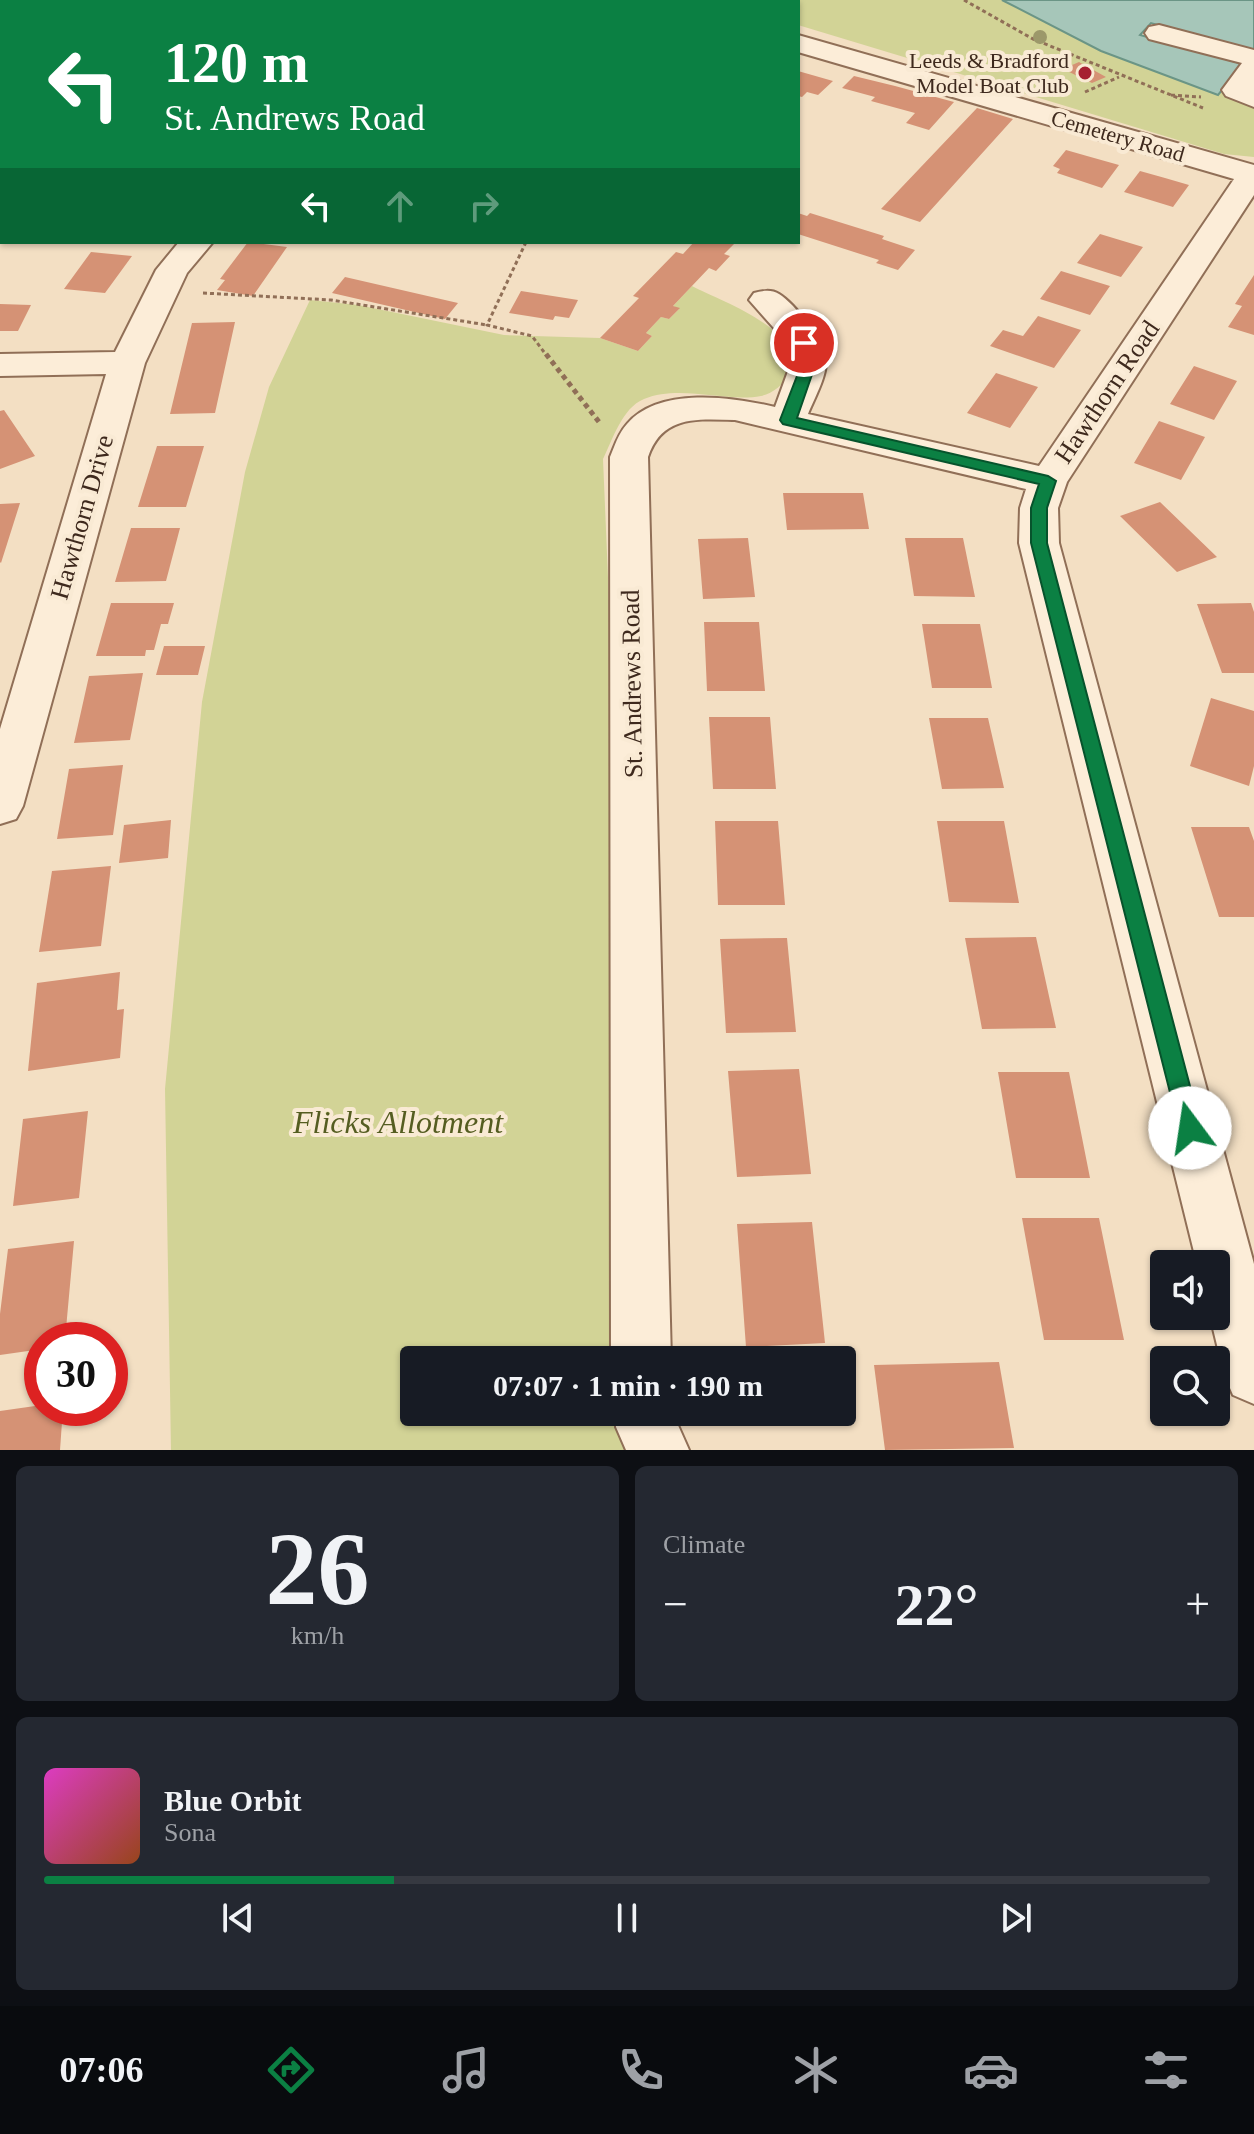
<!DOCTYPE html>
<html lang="en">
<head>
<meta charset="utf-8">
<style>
  body { margin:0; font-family:Georgia,serif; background:#242831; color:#f1f3f6; height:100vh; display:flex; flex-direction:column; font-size:30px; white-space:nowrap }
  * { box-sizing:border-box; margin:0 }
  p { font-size:26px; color:#9ea1a6 }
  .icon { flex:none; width:44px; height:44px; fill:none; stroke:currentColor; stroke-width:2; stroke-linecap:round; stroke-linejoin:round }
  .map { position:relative; height:1450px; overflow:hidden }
  .details { display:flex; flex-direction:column; gap:16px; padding:16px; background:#0d0f14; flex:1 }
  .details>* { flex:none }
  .top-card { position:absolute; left:0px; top:0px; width:800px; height:244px; box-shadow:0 2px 6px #0004; background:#0b8043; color:#fff; overflow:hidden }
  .tools { position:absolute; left:1150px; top:1250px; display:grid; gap:16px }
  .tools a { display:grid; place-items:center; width:80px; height:80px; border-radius:8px; background:#171b24; box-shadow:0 2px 6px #0004; font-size:40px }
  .speed { position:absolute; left:24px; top:1322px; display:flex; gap:16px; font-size:40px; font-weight:700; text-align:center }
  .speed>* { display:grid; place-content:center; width:104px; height:104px; border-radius:50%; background:#171b24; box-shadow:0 2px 6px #0004; line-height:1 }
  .speed .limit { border:12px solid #d22; background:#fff; color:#111 }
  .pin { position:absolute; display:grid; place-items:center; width:68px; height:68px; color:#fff; margin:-34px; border:4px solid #fff; border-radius:50%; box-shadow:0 2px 8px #0007 }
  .me { position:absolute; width:88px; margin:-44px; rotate:346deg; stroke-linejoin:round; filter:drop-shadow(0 0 6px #0008) }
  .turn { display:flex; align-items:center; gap:28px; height:168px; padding:0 32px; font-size:36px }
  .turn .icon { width:104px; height:104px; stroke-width:2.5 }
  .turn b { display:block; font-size:56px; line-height:68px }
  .lanes { display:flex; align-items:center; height:76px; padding:0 32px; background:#0003; justify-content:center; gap:40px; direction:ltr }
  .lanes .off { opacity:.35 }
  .big { font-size:60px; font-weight:700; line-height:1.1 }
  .details .tile { flex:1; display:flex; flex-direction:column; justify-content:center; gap:12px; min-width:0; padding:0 28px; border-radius:12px; background:#242831 }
  .details .dial { align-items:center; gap:0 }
  .dial b { font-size:104px; line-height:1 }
  .song { display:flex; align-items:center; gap:24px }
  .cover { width:96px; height:96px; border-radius:12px; background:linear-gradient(135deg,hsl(310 70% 55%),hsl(20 70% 35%)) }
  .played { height:8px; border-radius:4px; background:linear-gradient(90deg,#0b8043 30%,#363941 30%) }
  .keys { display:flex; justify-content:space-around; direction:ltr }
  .heat { display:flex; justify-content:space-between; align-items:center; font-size:44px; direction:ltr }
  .details .tiles { flex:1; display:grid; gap:16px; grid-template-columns:1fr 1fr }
  .tile:last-child { grid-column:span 2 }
  .trip { position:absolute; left:400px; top:1346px; width:456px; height:80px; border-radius:8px; background:#171b24; box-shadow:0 2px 6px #0004; font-weight:700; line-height:80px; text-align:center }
  .menu { display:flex; height:128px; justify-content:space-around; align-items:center; background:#090b0e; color:#9ea1a6 }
  .menu .icon { width:56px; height:56px }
  .menu .active { color:#0b8043 }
  .menu b { font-size:36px; color:#f1f3f6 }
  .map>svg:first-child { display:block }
</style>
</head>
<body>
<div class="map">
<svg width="1254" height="1450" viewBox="0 0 1254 1450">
  <rect width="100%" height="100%" fill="#f3dfc3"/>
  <path fill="#d2d396" d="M 715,0 L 1002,0 L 1101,51 L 1218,95 L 1227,84 L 1254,85 L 1254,157 L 1224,154 L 798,25 L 798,2 Z
    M 692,286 C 722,302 805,329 789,373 C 785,384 772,394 761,396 C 727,403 681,384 644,399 C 622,408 613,439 603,459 L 641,1360 L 414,1360 L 414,1412 L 646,1412 L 658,1450 L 171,1450 L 165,1089 L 202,702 L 245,472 L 269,387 L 310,300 L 358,305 L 504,335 L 600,338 L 638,351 L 652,336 L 646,333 L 661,317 L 669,319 L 679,309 L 673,306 Z"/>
  <path fill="#a6c6b9" stroke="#6b9586" stroke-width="2" d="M 1002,0 L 1254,0 L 1254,51 L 1151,23 L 1140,35 L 1243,64 L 1218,95 L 1101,51 Z"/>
  <path fill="#d59275" d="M 1079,62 L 1106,77 L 1092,83 L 1063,69 Z
    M 798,71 L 833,81 L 818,95 L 807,92 L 802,97 L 798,96 Z
    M 854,76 L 895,86 L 954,102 L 929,130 L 906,123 L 915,113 L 871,101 L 875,97 L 842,88 Z
    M 977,108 L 1013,119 L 920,222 L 881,209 Z
    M 1066,150 L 1087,156 L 1119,165 L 1102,188 L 1057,173 L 1060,169 L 1053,166 Z
    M 1140,171 L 1165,178 L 1189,185 L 1173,207 L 1124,192 Z
    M 798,213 L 807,216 L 810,213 L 884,236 L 882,239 L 915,250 L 898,270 L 876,263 L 879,260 L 798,234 Z
    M 1100,234 L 1143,247 L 1121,277 L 1077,263 Z
    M 248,242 L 287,247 L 253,296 L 217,290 L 225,280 L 220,279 Z
    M 694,242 L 736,242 L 724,254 L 730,256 L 716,271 L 709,268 L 673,306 L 680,308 L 669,319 L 661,317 L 646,333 L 652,336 L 638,351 L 600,338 L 639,298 L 633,296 L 676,252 L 683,254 Z
    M 91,252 L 132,256 L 105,293 L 64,289 Z
    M 1061,271 L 1110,286 L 1090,315 L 1040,299 Z
    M 1254,275 L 1254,335 L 1228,327 L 1242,306 L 1235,304 Z
    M 345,277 L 458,303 L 445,319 L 332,293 Z
    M 521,291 L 578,300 L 569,318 L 555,316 L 553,320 L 509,313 Z
    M 0,304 L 31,305 L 18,331 L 0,331 Z
    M 1038,316 L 1081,330 L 1054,368 L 990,346 L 1003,330 L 1023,336 Z
    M 235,322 L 215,413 L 170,414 L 192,323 Z
    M 1194,366 L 1237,381 L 1214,420 L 1170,404 Z
    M 996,373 L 1038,387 L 1010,428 L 967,413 Z
    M 4,410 L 35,456 L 0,469 L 0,411 Z
    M 1159,421 L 1205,437 L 1181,480 L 1134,463 Z
    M 157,446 L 204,446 L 186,507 L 138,507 Z
    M 783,493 L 863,493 L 869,529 L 787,530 Z
    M 1160,502 L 1188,529 L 1217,557 L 1177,572 L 1120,516 Z
    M 20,503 L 1,563 L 0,562 L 0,504 Z
    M 131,528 L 180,528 L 166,581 L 115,582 Z
    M 748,538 L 755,597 L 703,599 L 698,539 Z
    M 905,538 L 963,538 L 975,597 L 914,596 Z
    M 111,603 L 174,603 L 168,624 L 161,624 L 154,650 L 146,650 L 145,656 L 96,656 Z
    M 1251,603 L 1254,612 L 1254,673 L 1222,673 L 1197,604 Z
    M 704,622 L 759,622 L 765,691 L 707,691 Z
    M 922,624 L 980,624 L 992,688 L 932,688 Z
    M 164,646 L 205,646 L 198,675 L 156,675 Z
    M 143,673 L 130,740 L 74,743 L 89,676 Z
    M 1211,698 L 1254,711 L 1254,766 L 1249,786 L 1190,766 Z
    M 709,717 L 770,717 L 776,789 L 713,789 Z
    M 929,718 L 988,718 L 1004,788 L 942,789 Z
    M 123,765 L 113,835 L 57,839 L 69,769 Z
    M 171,820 L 168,858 L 119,863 L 124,825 Z
    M 715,821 L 778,821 L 785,905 L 718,905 Z
    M 937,821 L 1004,821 L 1019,903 L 949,902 Z
    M 1191,827 L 1249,827 L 1254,841 L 1254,917 L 1219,917 Z
    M 111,866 L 101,946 L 39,952 L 52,871 Z
    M 1036,937 L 1056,1028 L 982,1029 L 965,938 Z
    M 787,938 L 796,1032 L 726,1033 L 720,939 Z
    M 120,972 L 117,1010 L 124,1009 L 120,1058 L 28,1071 L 37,983 Z
    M 799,1069 L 811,1174 L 737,1177 L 728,1071 Z
    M 998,1072 L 1069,1072 L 1090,1178 L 1016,1178 Z
    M 88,1111 L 79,1198 L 13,1206 L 23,1119 Z
    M 1022,1218 L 1099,1218 L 1124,1340 L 1044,1340 Z
    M 812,1222 L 825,1343 L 746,1347 L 737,1224 Z
    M 74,1241 L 65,1340 L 42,1340 L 42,1349 L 0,1355 L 0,1314 L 8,1249 Z
    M 999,1362 L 1014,1448 L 885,1450 L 874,1365 Z
    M 42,1405 L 42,1408 L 63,1408 L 60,1450 L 0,1450 L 0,1411 Z"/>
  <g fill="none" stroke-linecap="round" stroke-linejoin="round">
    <g stroke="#906f57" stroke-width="4">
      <path id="minor" d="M 174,0 L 202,0 L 203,2 L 175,2 Z
        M 634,0 L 666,0 L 667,2 L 635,2 Z
        M 1159,25 L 1254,50 L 1254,107 L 1226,96 L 1222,90 L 1242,63 L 1149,39 L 1145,33 L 1149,27 Z
        M 798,35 L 1254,165 L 1254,195 L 1067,482 L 1058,508 L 1059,543 L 1254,1264 L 1254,1404 L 1233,1395 L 1224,1374 L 1210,1316 L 1216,1316 L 1216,1264 L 1197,1264 L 1019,543 L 1020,508 L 1026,489 L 735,420 C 697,419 662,415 648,457 L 671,1360 L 611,1360 L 610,457 C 615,445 618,434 627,424 C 659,386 733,397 775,407 L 791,363 L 790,354 L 781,336 L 749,300 L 754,293 C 762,291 771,289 779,294 C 794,303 825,342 826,360 C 827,376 814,399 808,414 L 1039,466 L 1234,179 L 798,52 Z
        M 0,127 L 2,127 L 2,145 L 0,145 Z
        M 179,242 L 213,242 L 187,273 L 145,363 L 23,806 L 16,819 L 0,824 L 0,729 L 106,374 L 0,376 L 0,354 L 115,352 L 156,270 Z
        M 616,1412 L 676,1412 L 677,1423 L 689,1450 L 626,1450 L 616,1427 Z"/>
    </g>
    <path stroke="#906f57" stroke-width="3" stroke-dasharray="4 3" stroke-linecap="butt" d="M 726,0 L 733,2
      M 964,0 L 1033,39 L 1203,108
      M 1085,92 L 1119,77
      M 1171,95 L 1201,97
      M 526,242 L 487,325 L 532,336 L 547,356
      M 203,293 L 331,300 L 487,325"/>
    <path stroke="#906f57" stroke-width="5" stroke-dasharray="5 4" stroke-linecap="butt" d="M 546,354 L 599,422"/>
    <use href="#minor" fill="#fcedd8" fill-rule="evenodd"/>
  </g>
  <circle fill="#9c986a" cx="1040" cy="37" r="7"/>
  <path fill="#0b8043" stroke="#07532c" stroke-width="2" d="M 804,339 L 811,343 L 816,363 L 797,418 L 1048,476 L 1056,481 L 1047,508 L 1047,543 L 1201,1128 L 1198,1136 L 1190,1139 L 1182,1136 L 1179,1128 L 1031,543 L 1031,508 L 1039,484 L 783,424 L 780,420 L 802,363 L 797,343 Z"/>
  <circle fill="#a62030" stroke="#f9ead4" stroke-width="3" cx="1085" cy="73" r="8"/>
  <g text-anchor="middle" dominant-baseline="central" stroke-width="8" stroke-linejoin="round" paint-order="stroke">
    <g font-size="22" fill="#3e291d" stroke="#f9ead4" text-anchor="end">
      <text x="1069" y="60">Leeds &amp; Bradford<tspan x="1069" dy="25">Model Boat Club</tspan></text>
    </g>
    <g font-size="22" fill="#3e291d" stroke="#f9ead4">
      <text transform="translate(1118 136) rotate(16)">Cemetery Road</text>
    </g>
    <g font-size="26" fill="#3e291d" stroke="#f9ead4">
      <text transform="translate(1107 392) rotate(-56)">Hawthorn Road</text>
      <text transform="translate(82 517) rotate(-74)">Hawthorn Drive</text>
      <text transform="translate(632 684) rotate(-91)">St. Andrews Road</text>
    </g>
    <g font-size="32" font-style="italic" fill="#555d21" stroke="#f9ead4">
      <text x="398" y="1122">Flicks Allotment</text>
    </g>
  </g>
</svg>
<div class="tools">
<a><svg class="icon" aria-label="sound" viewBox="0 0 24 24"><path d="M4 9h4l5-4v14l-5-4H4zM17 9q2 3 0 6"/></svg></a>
<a><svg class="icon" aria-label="search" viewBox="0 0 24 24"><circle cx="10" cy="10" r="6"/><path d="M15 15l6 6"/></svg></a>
</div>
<div class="speed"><div class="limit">30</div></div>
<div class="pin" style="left:804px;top:343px;background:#d93025"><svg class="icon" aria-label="arrive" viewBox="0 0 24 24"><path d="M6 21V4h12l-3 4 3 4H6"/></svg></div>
<svg class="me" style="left:1190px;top:1128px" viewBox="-20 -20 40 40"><circle r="19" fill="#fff"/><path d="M0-13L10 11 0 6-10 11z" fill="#0b8043"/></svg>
<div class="trip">07:07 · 1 min · 190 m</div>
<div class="top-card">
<div class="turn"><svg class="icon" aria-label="left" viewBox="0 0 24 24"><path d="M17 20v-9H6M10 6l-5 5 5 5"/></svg><div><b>120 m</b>St. Andrews Road</div></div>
<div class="lanes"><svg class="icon" aria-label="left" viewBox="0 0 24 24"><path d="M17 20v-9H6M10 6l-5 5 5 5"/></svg><svg class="icon off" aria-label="ahead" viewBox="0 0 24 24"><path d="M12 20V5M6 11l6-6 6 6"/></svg><svg class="icon off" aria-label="right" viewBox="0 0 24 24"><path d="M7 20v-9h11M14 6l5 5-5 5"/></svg></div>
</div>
</div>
<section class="details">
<div class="tiles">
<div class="tile dial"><b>26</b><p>km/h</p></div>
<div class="tile"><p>Climate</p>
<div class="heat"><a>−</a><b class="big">22°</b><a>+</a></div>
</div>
<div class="tile">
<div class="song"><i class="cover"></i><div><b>Blue Orbit</b><p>Sona</p></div></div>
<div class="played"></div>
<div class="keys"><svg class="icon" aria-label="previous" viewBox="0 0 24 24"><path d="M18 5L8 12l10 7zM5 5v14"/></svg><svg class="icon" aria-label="pause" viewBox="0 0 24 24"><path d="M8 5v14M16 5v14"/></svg><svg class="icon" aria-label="next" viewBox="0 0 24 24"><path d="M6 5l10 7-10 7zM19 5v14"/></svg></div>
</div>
</div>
</section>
<nav class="menu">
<b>07:06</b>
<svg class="icon active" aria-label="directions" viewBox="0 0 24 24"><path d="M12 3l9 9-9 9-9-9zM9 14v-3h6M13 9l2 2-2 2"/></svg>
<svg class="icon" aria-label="music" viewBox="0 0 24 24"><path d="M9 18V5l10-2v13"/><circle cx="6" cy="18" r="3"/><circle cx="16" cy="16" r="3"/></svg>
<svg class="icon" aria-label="phone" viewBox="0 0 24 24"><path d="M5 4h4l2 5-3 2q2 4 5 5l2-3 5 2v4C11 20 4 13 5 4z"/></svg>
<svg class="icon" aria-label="climate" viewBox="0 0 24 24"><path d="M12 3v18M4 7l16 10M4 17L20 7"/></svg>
<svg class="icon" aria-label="car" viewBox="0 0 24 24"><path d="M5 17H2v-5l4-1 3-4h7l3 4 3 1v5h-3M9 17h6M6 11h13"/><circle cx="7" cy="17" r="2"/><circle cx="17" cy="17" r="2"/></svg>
<svg class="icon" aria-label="filters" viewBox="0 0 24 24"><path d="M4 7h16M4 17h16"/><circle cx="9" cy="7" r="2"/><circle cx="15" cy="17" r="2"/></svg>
</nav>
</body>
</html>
